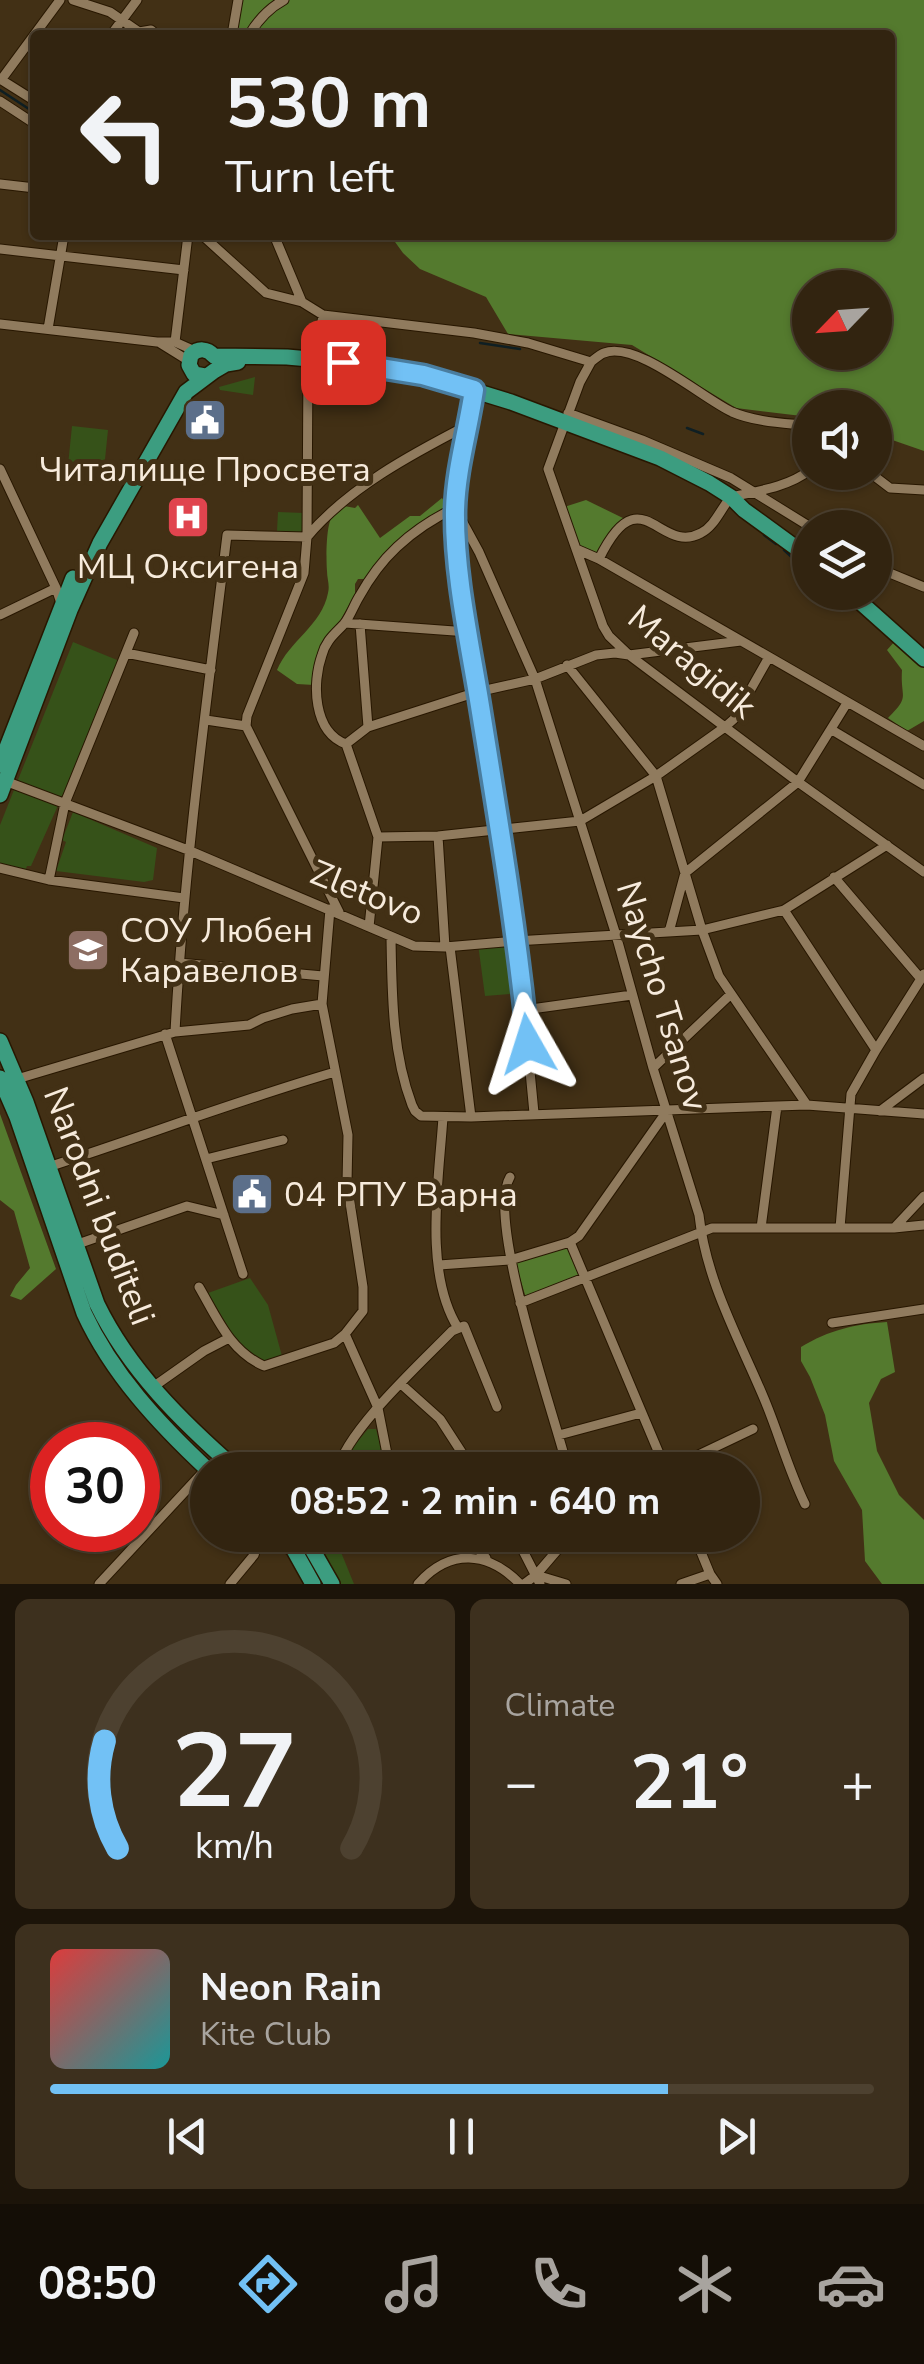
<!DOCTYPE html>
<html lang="en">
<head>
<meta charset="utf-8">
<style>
  body { margin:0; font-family:"Nunito Sans",sans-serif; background:#3d301e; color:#f1f3f6; height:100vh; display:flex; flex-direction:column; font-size:38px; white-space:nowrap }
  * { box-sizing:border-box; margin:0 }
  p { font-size:32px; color:#a8a49f }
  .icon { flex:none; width:55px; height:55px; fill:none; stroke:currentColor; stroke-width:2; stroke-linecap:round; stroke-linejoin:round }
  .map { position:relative; height:1584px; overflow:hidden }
  .drawer { display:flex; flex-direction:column; gap:15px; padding:15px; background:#1c1409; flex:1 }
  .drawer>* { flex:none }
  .hud { position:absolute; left:30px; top:30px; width:865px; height:210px; border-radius:10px; box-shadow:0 2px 8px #0004,0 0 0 2px #4d4130; background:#322410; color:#f1f3f6; overflow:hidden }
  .needle { width:65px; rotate:245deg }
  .buttons { position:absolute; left:792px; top:270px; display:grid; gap:20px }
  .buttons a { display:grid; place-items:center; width:100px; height:100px; border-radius:50%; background:#322410; box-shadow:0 2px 8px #0004,0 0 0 2px #4d4130; font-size:50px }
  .speed { position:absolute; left:30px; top:1422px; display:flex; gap:20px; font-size:50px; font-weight:700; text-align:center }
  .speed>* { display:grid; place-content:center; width:130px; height:130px; border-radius:50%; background:#322410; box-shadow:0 2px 8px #0004,0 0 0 2px #4d4130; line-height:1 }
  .speed .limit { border:15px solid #d22; background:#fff; color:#111 }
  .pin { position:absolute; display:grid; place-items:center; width:85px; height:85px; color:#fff; margin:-42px; border-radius:20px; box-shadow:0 5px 15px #0006 }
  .me { position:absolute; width:110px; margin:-55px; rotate:354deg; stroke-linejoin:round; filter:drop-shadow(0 0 8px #0008) }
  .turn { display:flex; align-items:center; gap:35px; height:210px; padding:0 30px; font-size:45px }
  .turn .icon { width:130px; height:130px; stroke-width:2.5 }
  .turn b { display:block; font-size:70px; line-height:85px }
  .big { font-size:75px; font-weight:700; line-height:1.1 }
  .drawer .card { flex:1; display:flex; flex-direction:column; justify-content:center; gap:15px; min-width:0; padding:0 35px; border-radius:15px; background:#3d301e }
  .drawer .dial { align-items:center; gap:0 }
  .dial svg { height:260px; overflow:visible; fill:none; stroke:#4d4130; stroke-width:7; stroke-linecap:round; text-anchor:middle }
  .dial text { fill:#f1f3f6; stroke:none }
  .song { display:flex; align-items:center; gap:30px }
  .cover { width:120px; height:120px; border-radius:15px; background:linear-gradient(135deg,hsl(0 70% 55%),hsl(180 70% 35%)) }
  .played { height:10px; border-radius:5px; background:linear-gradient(90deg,#72c1f5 75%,#4d4130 75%) }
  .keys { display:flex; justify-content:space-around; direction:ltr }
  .heat { display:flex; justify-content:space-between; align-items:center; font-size:55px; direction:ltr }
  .drawer .tiles { flex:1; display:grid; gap:15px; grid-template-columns:1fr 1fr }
  .card:last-child { grid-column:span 2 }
  .trip { position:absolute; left:190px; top:1452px; width:570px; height:100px; border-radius:50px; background:#322410; box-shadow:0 2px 8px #0004,0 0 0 2px #4d4130; font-weight:700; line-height:100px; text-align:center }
  .tab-bar { display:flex; height:160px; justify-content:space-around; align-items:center; background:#140e06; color:#a8a49f }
  .tab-bar .icon { width:70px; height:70px }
  .tab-bar .selected { color:#72c1f5 }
  .tab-bar b { font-size:45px; color:#f1f3f6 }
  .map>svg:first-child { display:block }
</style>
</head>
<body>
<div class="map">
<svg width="924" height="1584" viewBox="0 0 924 1584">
  <rect width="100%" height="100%" fill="#423015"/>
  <path fill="#365219" d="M 255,377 L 253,395 L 220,390 L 219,387 Z
    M 72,426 L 108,430 L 103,479 L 67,475 Z
    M 278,512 L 304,513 L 303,533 L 277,531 Z
    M 73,642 L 122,662 L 31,866 L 27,866 L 24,874 L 0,868 L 0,825 Z
    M 73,812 L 157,848 L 153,880 L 144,882 L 56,871 L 66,842 L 62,840 Z
    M 515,941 L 522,993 L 485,996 L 478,944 Z
    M 250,1278 L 268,1305 L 282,1356 L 263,1362 L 240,1347 L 208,1293 Z
    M 368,1429 L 376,1429 L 387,1470 L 342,1470 L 349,1452 Z
    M 320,1535 L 334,1535 L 354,1584 L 341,1584 L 318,1542 Z"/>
  <path fill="#547a2e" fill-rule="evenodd" d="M 243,0 L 924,0 L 924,451 L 875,434 L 875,408 L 810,408 L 810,417 L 736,408 L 632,345 L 508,334 L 486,297 L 420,269 L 403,253 L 390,235 L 890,235 L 890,35 L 236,35 ZM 810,288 L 875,288 L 875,352 L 810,352 Z
    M 442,498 L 446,504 L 444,509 L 366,579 L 358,579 L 355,584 L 355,594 L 340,621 L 324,641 L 314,685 L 297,684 L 277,670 C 289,641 322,625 328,593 C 330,585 327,579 327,571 C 326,559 326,525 332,517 C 336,512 340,510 344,506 L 355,508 L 358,505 L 380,538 L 410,516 L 420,516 Z
    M 586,500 L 627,520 L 599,559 L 576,549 L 561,508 Z
    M 895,641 L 924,663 L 924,721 L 907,731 L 888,718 C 911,695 900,699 902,670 L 887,650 Z
    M 0,1114 L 56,1269 L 21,1300 L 10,1296 L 16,1285 L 30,1268 L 14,1211 L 0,1200 Z
    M 569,1246 L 579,1277 L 526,1298 L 515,1261 Z
    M 887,1322 L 895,1372 L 881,1379 L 869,1403 L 877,1451 L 899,1495 L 924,1520 L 924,1584 L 882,1584 L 865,1561 L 862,1510 L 834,1461 L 825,1415 L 810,1377 L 801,1361 L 801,1347 C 829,1330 855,1324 887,1322 Z"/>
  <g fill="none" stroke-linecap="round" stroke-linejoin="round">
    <path stroke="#0f1f23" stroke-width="2.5" d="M 0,90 L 35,113
      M 480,343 L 520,349
      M 687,428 L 703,434
      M 764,535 L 776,544
      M 784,550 L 807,571"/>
    <g stroke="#281700" stroke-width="11">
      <path id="minor" d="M 73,0 L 110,12 L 139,32 L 151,30 L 157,35
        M 111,35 L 137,0
        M 232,35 L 238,0
        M 249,35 C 258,20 269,8 284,0
        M 0,79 L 35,101
        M 1,80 L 60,0
        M 0,101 L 35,124
        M 0,184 L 35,188
        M 202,235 L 266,293 L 302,302
        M 274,235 L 302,302 L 323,315 L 474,333 L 528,343 L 591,362 C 592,361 602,353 604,353 C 636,340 702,398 732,412 C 755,422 785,423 810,426
        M 0,249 L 184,270
        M 0,324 L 157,342 L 175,342 L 195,351
        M 48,329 L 64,235
        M 175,342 L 188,235
        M 160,343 L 189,361
        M 308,358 L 307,537 L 304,573 L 247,716 L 246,726 L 339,912
        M 316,359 L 323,315
        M 591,362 L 580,382 L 548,469 L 603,626 L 609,636 L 629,655 L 798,782 L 924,872
        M 474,390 L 469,425 L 457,477 L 456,538 L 471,661 L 500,830 L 523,998 L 534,1113
        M 568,413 L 642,440 L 731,478 L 812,528
        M 0,469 L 56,588 L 61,603
        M 869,472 L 890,488 L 924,490
        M 455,508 L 479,552 L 535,679 L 616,935 L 653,1068 L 699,1215 C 706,1280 738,1337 763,1396 C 778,1431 788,1469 805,1504
        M 307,537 C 348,488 412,454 468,425
        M 576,549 L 599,559 L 924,746
        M 599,559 C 641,473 659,556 701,533 C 715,526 721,508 731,497 C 758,491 788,487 810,470
        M 875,567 L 924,587
        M 0,615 L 56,588
        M 345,623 L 468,632
        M 360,624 L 368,727
        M 126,653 L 211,670
        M 567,665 L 656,776 L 702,930 L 719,976 L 807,1105
        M 206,720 L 246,726
        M 832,730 L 924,785
        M 346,744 L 368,727 L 477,692 L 535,679 L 596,655 L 615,653 L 629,655 L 741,641
        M 346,744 C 313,732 312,683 322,655 C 326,640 335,634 344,624 C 350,617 354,605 359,597 C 369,579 382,561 397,547 C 414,531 434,518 455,508
        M 346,744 L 378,837 L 369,927
        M 5,781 L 188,850 L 414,946 L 445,947 L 515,941 L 702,930 L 784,910 L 887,845
        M 438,836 L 445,947
        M 378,837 L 438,836 L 580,821 L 656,776 L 725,727 L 734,719 L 769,657
        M 0,868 L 49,880 L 184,898
        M 834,877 L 921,979
        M 49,880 L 65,803 L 134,633
        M 330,909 L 322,1004 L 348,1135 L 347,1183 L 363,1287 L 363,1311 L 345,1334
        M 784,910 L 876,1050
        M 669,932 L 685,873 L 798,782 L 847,703
        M 391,938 C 392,994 392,1052 412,1105 L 415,1111 L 421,1116 L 471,1117 L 807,1105 L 924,1114
        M 450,947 L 471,1117
        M 179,963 L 323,976
        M 524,1010 L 632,995
        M 175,1032 C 184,865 207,700 227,535 L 307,537
        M 165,1034 L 243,1274
        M 653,1068 L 731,994
        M 17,1079 L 175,1032 L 249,1025 L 263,1018 L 292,1009 L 322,1004
        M 880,1111 L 924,1078
        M 443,1117 C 439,1180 423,1272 458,1328
        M 206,1159 L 283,1140
        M 48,1167 C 144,1136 239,1100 335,1072
        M 510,1177 C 485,1219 555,1416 568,1470
        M 895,1227 L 924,1196
        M 761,1228 L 777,1106
        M 840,1228 L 851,1094 L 876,1050 L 924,974
        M 570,1242 L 666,1470
        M 75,1245 L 187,1206 L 224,1215
        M 439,1265 L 510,1260 L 570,1242 L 579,1236 L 667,1111
        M 199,1287 C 217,1318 230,1351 264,1366 L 334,1343 L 345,1334 L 378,1408 L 388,1459 L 396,1470
        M 520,1303 L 712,1228 L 894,1228 L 924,1225
        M 832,1323 L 924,1309
        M 401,1384 L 440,1419 L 473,1470
        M 153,1387 L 204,1351 L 229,1338
        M 559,1435 L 641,1413
        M 338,1470 C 345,1432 423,1361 452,1331 L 464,1326 L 497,1407
        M 667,1470 L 753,1429
        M 193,1484 L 208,1498
        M 465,1535 L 486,1558
        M 515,1535 L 540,1584
        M 694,1535 L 710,1574 L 717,1584
        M 536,1575 L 566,1584
        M 99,1584 L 206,1469
        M 230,1584 L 254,1555 L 256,1549 L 246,1535
        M 418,1584 C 450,1548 488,1551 520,1584
        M 524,1584 L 536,1575 L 566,1540
        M 681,1584 L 710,1574"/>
    </g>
    <g stroke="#281700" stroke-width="18">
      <path id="primary" d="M 205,376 L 194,374 L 189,365 L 191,355 C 198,348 207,348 214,356 L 287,357 L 343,362 L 423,375 L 511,402 L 660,458 L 709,483 L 731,497 L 744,510 L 810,558
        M 849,592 L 924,659
        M 0,765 L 73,578
        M 0,795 L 70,610 L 100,543 L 186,392 L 214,371 L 226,364 L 238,362
        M 0,1041 L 26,1102 L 97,1304 C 129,1370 182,1422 237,1470
        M 0,1078 L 17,1117 L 84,1313 C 112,1374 159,1424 208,1470
        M 281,1535 L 294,1550 L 313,1584
        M 304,1535 L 332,1584"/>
    </g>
    <use href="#minor" stroke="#907b5e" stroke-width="9"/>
    <use href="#primary" stroke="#3c9d80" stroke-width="15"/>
  </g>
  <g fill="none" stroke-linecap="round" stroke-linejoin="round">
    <g stroke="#4a7d9f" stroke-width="25">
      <path id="route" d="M 343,362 L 423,375 L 474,390 C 468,431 456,469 455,510 C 454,573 470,644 480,706 C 498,818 517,931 528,1044"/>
    </g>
    <use href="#route" stroke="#72c1f5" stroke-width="18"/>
  </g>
  <defs>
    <g id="civic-square" transform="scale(2.25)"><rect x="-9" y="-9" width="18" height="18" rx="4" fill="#5c6f8a" stroke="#423015"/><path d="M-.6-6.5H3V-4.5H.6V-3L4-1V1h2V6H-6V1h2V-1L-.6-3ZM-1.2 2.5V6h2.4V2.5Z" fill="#fff"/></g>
    <g id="hospital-square" transform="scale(2.25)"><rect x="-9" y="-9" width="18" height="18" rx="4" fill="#e0444e" stroke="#423015"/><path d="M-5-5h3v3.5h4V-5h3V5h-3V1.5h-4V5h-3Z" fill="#fff"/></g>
    <g id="school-square" transform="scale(2.25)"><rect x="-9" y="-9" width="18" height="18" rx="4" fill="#8d6e63" stroke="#423015"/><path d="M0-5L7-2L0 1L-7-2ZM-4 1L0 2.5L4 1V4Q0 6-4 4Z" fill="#fff"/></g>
  </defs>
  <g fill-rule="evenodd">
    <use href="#civic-square" x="205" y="420"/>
    <use href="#hospital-square" x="188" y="517"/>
    <use href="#school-square" x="88" y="950"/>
    <use href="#civic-square" x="252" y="1194"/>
  </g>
  <g text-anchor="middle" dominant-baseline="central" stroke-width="10" stroke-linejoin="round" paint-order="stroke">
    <g font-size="35" fill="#f7ebdc" stroke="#423015">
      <text x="205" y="469">Читалище Просвета</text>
      <text x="188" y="566">МЦ Оксигена</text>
      <text x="120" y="930" text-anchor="start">СОУ Любен<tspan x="120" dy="40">Каравелов</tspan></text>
      <text x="284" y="1194" text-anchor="start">04 РПУ Варна</text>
    </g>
    <g font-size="35" fill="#f7ebdc" stroke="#423015">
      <text transform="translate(692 662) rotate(40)">Maragidik</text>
      <text transform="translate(367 893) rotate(22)">Zletovo</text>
      <text transform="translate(662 996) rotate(73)">Naycho Tsanov</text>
      <text transform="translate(99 1206) rotate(69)">Narodni buditeli</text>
    </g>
  </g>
</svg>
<div class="buttons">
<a><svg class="needle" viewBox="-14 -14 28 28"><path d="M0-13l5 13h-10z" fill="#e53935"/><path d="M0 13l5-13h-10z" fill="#a8a49f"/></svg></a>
<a><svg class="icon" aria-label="sound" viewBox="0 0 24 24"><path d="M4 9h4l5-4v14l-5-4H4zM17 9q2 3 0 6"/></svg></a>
<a><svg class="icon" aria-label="layers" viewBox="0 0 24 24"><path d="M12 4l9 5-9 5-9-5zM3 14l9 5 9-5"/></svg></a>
</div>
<div class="speed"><div class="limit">30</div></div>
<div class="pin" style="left:343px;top:362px;background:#d93025"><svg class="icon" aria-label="arrive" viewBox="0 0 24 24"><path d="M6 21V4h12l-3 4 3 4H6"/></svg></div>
<svg class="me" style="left:528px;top:1044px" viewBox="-20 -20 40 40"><path d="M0-17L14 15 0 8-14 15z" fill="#72c1f5" stroke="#fff" stroke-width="4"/></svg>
<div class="trip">08:52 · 2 min · 640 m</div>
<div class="hud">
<div class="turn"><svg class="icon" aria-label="left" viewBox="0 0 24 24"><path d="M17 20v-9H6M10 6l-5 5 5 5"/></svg><div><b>530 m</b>Turn left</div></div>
</div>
</div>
<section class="drawer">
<div class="tiles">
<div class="card dial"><svg viewBox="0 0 100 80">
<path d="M14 69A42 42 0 1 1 86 69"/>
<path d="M14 69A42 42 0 0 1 10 36" stroke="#72c1f5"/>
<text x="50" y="56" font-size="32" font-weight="700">27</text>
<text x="50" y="72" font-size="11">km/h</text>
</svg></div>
<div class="card"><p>Climate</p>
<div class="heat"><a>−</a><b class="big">21°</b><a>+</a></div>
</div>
<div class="card">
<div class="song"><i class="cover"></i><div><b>Neon Rain</b><p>Kite Club</p></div></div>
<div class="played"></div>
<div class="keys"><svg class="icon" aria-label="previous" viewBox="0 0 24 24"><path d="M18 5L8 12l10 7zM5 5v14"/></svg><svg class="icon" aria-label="pause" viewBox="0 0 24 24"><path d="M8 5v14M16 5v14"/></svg><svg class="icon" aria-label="next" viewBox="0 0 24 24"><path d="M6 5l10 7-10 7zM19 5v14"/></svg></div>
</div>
</div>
</section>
<nav class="tab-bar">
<b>08:50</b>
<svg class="icon selected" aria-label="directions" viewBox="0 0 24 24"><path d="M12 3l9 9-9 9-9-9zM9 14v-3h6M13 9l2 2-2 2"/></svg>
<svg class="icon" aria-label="music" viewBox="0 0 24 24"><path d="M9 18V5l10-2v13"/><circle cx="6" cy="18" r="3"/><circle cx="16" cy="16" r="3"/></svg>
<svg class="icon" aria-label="phone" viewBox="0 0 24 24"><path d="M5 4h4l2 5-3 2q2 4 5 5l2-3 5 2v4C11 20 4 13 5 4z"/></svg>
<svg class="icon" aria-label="climate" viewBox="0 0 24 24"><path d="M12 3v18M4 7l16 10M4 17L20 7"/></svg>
<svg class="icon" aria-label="car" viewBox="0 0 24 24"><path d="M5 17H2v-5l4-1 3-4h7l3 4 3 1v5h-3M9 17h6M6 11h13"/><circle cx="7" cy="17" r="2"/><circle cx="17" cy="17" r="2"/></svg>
</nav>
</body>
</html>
